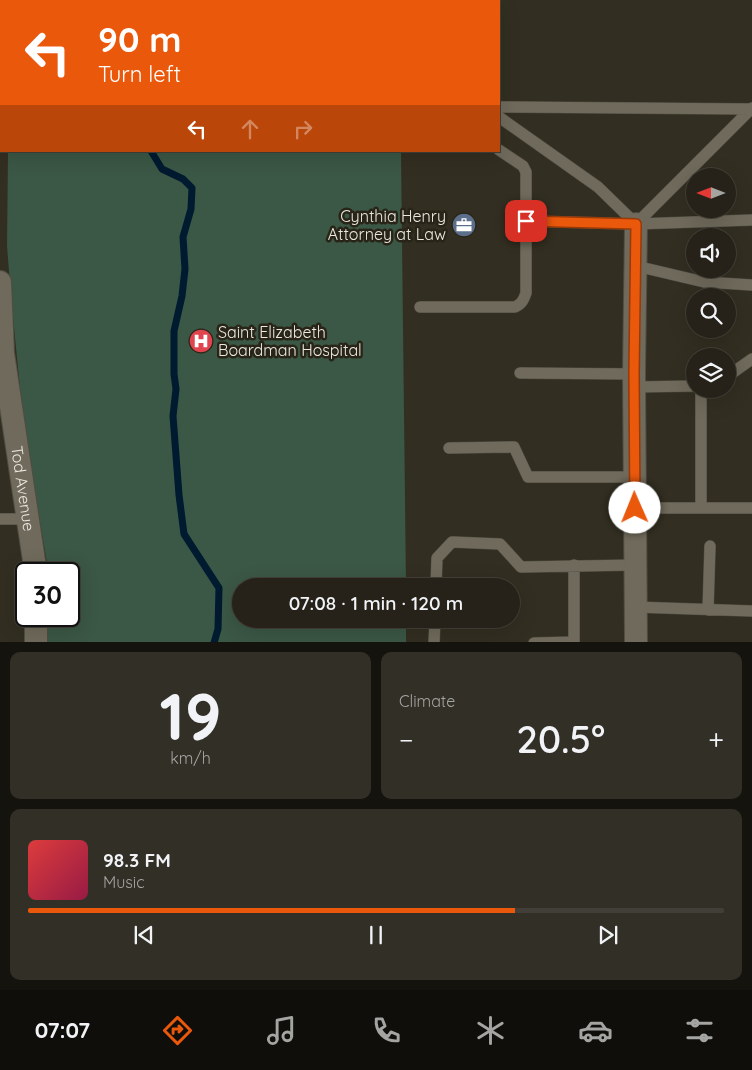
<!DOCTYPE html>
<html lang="en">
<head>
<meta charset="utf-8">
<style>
  body { margin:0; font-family:Quicksand,sans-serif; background:#322f26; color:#f1f3f6; height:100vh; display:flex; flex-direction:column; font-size:19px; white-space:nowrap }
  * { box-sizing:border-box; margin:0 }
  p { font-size:16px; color:#a4a4a2 }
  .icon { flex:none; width:28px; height:28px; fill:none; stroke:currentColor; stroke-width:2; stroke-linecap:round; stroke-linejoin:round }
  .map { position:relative; height:642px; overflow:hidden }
  .side { display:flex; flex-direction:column; gap:10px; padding:10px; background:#15130e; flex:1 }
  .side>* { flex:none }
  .banner { position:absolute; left:0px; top:0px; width:500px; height:152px; box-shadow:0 5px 20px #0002,0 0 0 1px #423f38; background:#ea580c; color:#fff; overflow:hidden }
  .needle { width:32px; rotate:270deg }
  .controls { position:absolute; left:686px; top:168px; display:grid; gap:10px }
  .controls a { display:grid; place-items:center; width:50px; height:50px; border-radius:50%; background:#262219; box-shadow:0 5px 20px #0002,0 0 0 1px #423f38; font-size:25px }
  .speed { position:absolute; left:15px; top:562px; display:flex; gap:10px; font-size:25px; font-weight:700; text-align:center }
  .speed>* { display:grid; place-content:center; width:65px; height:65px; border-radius:50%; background:#262219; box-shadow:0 5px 20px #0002,0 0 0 1px #423f38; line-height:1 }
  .speed .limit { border:2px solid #111; border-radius:8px; background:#fff; color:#111 }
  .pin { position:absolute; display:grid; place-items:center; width:42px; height:42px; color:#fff; margin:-21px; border-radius:10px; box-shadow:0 2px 8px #0006 }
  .me { position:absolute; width:55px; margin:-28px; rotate:359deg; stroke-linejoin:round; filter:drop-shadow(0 0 4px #0008) }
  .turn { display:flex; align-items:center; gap:18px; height:105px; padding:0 15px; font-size:22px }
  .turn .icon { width:65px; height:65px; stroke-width:2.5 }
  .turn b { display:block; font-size:35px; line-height:42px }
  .lanes { display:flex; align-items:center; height:48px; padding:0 15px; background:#0003; justify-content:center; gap:25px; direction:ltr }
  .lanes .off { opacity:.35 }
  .big { font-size:38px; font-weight:600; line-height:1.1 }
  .side .widget { flex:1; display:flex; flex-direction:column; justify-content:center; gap:8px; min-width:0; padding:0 18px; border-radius:10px; background:#322f26 }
  .side .dial { align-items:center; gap:0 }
  .dial b { font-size:65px; line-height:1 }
  .song { display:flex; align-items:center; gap:15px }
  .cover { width:60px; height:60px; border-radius:8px; background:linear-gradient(135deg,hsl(0 70% 55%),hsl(340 70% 35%)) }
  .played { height:5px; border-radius:2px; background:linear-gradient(90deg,#ea580c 70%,#423f38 70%) }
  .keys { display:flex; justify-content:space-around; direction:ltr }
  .heat { display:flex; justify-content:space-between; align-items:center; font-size:28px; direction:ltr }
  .side .tiles { flex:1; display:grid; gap:10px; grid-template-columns:1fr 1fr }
  .widget:last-child { grid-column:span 2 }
  .trip { position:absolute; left:232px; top:578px; width:288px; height:50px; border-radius:25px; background:#262219; box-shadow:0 5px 20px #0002,0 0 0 1px #423f38; font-weight:600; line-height:50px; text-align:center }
  .dock { display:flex; height:80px; justify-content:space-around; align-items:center; background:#0f0e0a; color:#a4a4a2 }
  .dock .icon { width:35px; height:35px }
  .dock .current { color:#ea580c }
  .dock b { font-size:22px; color:#f1f3f6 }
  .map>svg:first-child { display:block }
</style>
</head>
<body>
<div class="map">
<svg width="752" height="643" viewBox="0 0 752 643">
  <rect width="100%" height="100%" fill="#322e21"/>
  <path fill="#3b5745" d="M 12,0 L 399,0 L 399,1 L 11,1 Z
    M 8,151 L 401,151 L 406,586 L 241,586 L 241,619 L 406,619 L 406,642 L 47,642 L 47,616 L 69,616 L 69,574 L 47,574 L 47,563 L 24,429 L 11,297 L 7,246 Z"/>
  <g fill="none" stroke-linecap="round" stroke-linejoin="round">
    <path stroke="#001a30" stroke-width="7" d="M 65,0 L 65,1
      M 151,151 L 162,169 L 183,179 L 192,188 L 191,209 L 183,237 L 185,269 L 182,296 L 174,331 L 174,374 L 176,389 L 173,416 L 179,495 L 184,534 L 219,588 L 218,629 L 214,643"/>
    <g stroke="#504d42" stroke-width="12">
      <path id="service" d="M 484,0 L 484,1
        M 499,107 L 751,109
        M 499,117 L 598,187 L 636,224
        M 526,221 L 636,224 L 752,220
        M 636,224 L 752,108
        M 636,266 L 704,282 L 752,285
        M 420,307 L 515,307 C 522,304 524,299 526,293 L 526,172 L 523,166 L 499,150
        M 520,373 L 634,374
        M 728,376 L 752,359
        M 634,387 L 695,386
        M 701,389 L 701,508
        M 449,448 L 514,447 L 528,477 L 635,477
        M 635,508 L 752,508
        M 0,519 L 28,519
        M 436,586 L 437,558 L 452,542 L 500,544 L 521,567 L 635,565
        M 635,607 L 752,611
        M 708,610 L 710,546
        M 434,643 L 435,619
        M 534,643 L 574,642 L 574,565"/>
    </g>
    <g stroke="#504d42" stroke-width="24">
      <g id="minor">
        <path id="s1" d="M 0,282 L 3,353 L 36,574"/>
        <path d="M 36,616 L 36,643"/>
        <path d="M 636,643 L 634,374 L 636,224"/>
      </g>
    </g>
    <use href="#service" stroke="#6f6a5b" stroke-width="11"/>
    <use href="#minor" stroke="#6f6a5b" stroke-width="22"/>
  </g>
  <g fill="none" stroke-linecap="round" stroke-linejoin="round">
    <g stroke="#983908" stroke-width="12">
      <path id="route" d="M 526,221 L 636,224 L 634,374 L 635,508"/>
    </g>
    <use href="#route" stroke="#ea580c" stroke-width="9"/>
  </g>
  <defs>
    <g id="office-disc" transform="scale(1.25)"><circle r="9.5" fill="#5c6f8a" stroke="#282417"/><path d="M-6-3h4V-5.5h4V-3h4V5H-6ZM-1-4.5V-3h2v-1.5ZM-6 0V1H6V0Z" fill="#fff"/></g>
    <g id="hospital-disc" transform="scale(1.25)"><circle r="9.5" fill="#e0444e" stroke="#282417"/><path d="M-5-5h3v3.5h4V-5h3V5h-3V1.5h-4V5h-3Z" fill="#fff"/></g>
  </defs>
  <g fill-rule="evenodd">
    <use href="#office-disc" x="464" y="225"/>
    <use href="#hospital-disc" x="201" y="341"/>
  </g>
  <g text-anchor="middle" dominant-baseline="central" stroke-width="5" stroke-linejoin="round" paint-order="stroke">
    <g font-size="16" fill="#ebe8e0" stroke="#282417" text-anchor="end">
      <text x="446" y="216">Cynthia Henry<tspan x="446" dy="18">Attorney at Law</tspan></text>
      <text x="218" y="332" text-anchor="start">Saint Elizabeth<tspan x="218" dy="18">Boardman Hospital</tspan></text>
    </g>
    <g font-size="16" fill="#ebe8e0" stroke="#282417">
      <text stroke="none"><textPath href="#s1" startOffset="208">Tod Avenue</textPath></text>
    </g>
  </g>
</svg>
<div class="controls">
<a><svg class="needle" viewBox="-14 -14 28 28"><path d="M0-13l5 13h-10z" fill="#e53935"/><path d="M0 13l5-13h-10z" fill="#a4a4a2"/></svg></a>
<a><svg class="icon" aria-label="sound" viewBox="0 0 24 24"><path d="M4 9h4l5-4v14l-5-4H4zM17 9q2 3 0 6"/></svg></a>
<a><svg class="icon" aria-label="search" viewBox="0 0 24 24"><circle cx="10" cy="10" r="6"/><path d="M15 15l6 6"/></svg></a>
<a><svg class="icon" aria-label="layers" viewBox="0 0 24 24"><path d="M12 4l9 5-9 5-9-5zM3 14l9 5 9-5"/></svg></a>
</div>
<div class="speed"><div class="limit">30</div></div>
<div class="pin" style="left:526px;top:221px;background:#d93025"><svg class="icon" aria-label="arrive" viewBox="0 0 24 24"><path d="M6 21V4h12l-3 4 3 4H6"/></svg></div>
<svg class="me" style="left:635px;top:508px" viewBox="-20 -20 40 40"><circle r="19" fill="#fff"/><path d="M0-13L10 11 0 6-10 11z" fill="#ea580c"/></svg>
<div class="trip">07:08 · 1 min · 120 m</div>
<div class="banner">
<div class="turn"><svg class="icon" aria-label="left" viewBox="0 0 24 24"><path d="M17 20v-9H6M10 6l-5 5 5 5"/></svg><div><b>90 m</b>Turn left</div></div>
<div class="lanes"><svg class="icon" aria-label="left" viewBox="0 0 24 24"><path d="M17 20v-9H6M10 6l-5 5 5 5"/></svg><svg class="icon off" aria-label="ahead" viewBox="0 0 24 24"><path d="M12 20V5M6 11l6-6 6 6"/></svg><svg class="icon off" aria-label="right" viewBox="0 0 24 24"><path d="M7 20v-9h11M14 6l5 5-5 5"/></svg></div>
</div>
</div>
<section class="side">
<div class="tiles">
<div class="widget dial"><b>19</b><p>km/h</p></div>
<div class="widget"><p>Climate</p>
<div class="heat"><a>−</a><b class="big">20.5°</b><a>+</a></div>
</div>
<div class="widget">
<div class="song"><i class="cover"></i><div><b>98.3 FM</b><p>Music</p></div></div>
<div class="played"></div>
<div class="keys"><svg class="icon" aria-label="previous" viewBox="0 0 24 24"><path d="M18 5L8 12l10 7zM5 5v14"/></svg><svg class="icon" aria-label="pause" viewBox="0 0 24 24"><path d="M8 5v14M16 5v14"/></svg><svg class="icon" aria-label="next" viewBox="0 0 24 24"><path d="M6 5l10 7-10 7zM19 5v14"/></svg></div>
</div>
</div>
</section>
<nav class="dock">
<b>07:07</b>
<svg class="icon current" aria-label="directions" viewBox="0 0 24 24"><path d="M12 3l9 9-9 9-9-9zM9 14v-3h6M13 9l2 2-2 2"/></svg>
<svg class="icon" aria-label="music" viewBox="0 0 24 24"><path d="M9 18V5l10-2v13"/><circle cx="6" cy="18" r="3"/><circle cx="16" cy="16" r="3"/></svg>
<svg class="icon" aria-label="phone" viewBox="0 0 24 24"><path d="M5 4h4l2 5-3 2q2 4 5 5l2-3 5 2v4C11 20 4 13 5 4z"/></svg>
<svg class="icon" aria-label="climate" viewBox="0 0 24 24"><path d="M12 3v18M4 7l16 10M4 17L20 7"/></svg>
<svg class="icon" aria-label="car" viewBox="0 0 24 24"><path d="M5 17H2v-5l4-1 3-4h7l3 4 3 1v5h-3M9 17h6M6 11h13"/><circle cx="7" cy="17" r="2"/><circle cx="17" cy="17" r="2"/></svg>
<svg class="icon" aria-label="filters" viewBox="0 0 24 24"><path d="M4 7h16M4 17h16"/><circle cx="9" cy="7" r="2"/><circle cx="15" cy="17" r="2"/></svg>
</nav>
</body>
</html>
